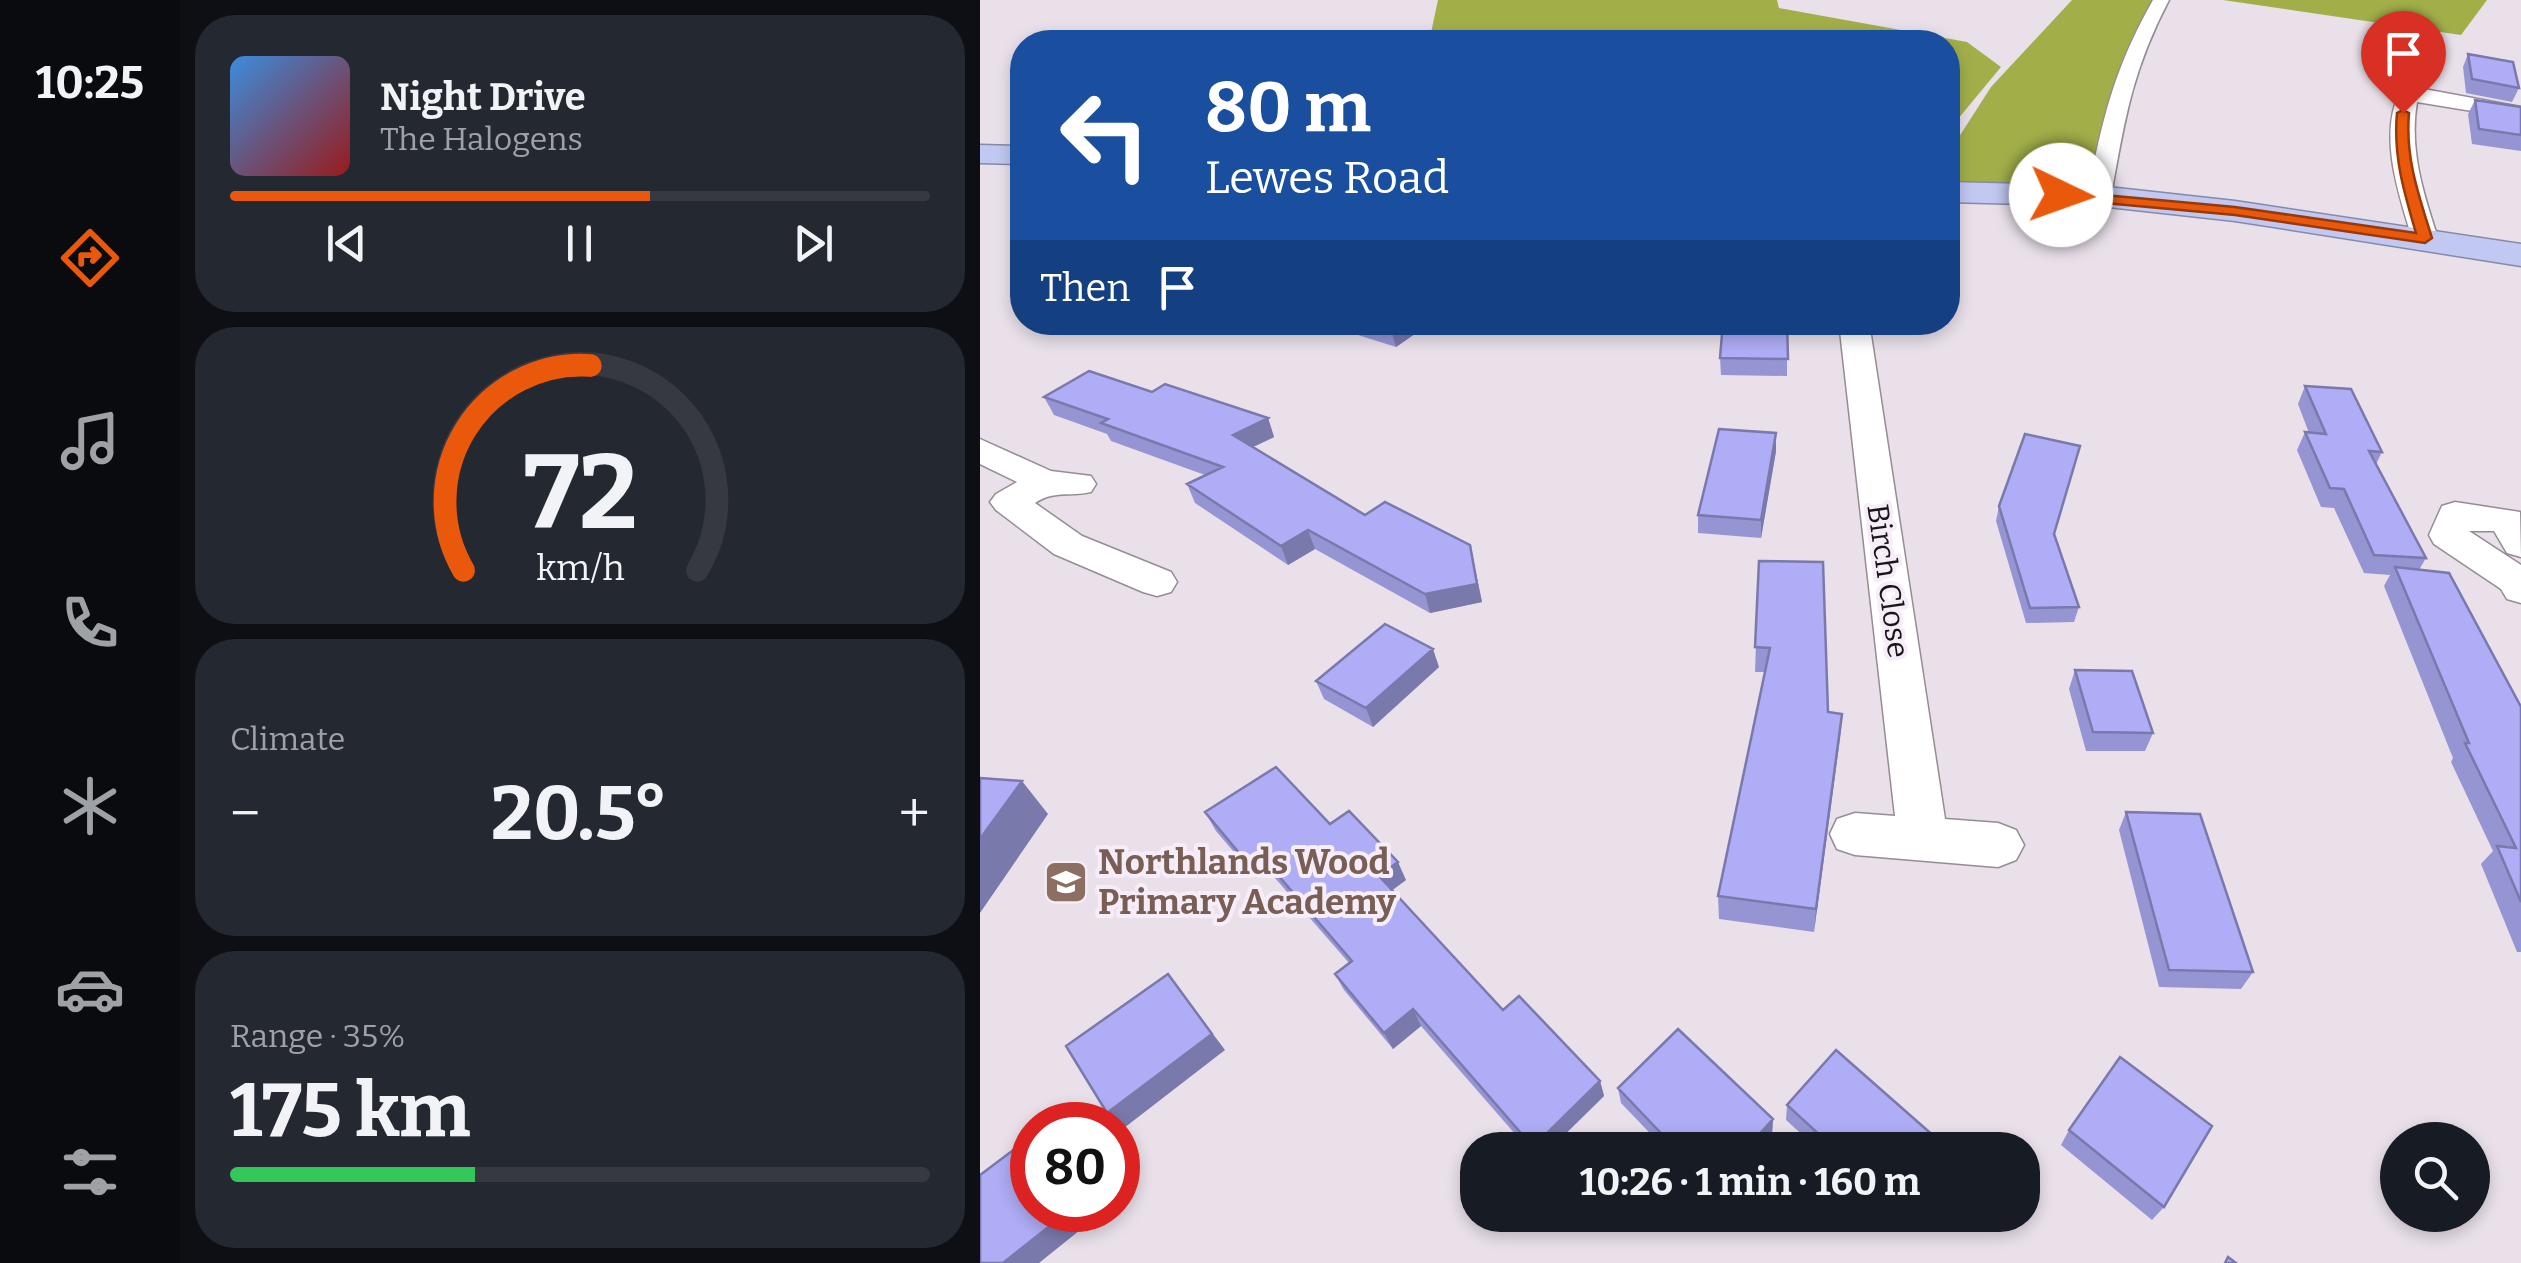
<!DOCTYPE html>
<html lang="en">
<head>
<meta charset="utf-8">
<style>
  body { margin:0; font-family:Bitter,serif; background:#242831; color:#f1f3f6; height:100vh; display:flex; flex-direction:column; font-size:38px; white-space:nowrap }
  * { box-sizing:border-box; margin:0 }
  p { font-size:32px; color:#9ea1a6 }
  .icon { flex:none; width:55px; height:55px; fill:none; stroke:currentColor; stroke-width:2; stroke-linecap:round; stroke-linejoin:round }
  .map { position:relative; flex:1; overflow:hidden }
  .sheet { display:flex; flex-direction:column; gap:15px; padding:15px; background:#0d0f14; width:800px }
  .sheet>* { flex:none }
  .guide { position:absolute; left:30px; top:30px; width:950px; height:305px; border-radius:40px; box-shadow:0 5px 15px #0003; background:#1a4fa0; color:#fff; overflow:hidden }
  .fabs { position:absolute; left:1400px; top:1122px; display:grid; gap:20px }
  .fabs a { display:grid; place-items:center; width:110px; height:110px; border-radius:50%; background:#171b24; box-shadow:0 5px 15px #0003; font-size:50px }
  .speed { position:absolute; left:30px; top:1102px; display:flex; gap:20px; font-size:50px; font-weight:700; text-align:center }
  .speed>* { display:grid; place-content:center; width:130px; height:130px; border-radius:50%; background:#171b24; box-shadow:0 5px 15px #0003; line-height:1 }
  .speed .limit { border:15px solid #d22; background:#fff; color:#111 }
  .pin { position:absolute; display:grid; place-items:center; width:85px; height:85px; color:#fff; margin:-102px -42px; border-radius:50% 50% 50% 0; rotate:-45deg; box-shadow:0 0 10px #0007 }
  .pin .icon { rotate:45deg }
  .me { position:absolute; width:110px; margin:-55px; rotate:93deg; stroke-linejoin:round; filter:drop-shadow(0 0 8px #0008) }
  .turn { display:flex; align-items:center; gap:35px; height:210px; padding:0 30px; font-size:45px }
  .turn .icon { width:130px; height:130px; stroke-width:2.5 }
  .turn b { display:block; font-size:70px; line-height:85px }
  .then { display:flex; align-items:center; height:95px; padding:0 30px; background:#0003; gap:20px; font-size:38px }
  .big { font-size:75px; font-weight:700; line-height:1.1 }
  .sheet .card { flex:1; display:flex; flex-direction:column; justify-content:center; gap:15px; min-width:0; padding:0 35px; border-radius:40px; background:#242831 }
  .sheet .dial { align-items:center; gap:0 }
  .dial svg { height:260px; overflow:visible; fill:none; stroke:#363941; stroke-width:7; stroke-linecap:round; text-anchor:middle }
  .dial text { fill:#f1f3f6; stroke:none }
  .song { display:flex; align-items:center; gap:30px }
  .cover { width:120px; height:120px; border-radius:15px; background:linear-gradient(135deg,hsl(210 70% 55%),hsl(0 70% 35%)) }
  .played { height:10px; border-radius:5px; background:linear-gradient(90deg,#ea580c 60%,#363941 60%) }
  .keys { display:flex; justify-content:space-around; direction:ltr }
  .heat { display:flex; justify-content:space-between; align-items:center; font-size:55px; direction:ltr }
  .charge { height:15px; border-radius:8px; background:linear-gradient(90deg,#34c759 35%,#363941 0) }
  .trip { position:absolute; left:480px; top:1132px; width:580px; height:100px; border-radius:40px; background:#171b24; box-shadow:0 5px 15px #0003; font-weight:700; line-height:100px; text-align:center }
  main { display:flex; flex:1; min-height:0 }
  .dock { display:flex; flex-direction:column; width:180px; justify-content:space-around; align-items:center; background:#090b0e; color:#9ea1a6 }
  .dock .icon { width:70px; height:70px }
  .dock .active { color:#ea580c }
  .dock b { font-size:45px; color:#f1f3f6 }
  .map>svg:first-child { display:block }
</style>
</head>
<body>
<main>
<nav class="dock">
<b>10:25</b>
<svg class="icon active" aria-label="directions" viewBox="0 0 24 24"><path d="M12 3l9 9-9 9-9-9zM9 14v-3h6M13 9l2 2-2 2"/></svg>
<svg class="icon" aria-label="music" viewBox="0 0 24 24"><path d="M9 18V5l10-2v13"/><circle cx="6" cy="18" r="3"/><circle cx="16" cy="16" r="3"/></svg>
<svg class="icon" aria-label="phone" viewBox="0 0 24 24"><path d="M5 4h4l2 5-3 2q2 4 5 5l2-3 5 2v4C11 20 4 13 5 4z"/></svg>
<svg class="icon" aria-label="climate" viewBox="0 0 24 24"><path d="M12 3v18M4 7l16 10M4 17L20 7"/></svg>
<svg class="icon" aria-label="car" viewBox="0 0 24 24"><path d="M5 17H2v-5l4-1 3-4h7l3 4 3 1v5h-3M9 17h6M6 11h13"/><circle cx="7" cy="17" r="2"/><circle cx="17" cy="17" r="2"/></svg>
<svg class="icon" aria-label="filters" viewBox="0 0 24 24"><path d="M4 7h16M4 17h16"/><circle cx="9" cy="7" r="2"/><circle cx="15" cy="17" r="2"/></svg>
</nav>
<section class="sheet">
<div class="card">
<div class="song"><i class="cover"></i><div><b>Night Drive</b><p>The Halogens</p></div></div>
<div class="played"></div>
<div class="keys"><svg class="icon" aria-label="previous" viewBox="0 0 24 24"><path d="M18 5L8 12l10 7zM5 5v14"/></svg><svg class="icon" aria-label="pause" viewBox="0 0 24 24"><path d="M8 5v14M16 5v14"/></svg><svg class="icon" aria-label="next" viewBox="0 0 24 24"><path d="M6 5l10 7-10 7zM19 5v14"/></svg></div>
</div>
<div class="card dial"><svg viewBox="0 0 100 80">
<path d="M14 69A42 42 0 1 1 86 69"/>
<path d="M14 69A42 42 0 0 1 53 6" stroke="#ea580c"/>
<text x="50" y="56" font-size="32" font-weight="700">72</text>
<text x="50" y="72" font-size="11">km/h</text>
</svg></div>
<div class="card"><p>Climate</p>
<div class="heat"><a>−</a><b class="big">20.5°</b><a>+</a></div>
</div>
<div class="card"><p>Range · 35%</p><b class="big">175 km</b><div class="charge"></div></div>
</section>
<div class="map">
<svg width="1541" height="1263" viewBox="0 0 1541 1263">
  <rect width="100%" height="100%" fill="#e9e0ea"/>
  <path fill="#a2af49" d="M 458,0 L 797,0 L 799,8 L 987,42 L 1021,67 L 968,131 L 968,42 L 449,42 Z
    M 1092,0 L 1174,0 L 1119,196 L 968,192 L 968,154 L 1011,87 Z
    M 1243,0 L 1507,0 L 1481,35 Z"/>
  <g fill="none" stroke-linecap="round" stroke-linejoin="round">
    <g stroke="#958c95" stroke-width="3">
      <path id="street" d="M 1173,0 L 1189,0 C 1152,71 1145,118 1131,196 L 1128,201 L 1110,201 L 1107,196 C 1123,118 1133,71 1173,0 Z
        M 1444,89 L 1541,107 L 1541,119 L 1437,102 C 1429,149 1443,193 1458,238 L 1445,246 L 1432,238 C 1419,195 1398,135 1420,92 Z
        M 859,322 L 889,322 L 965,819 L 1018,823 L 1036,830 L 1044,845 L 1036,860 L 1018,867 L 875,855 L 857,849 L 850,834 L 857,819 L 875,813 L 915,816 Z
        M 0,439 L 71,471 L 111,476 L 116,484 L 111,492 C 89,497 74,490 55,503 L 102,536 L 191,572 L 197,582 L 191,592 L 177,596 L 163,592 L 74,554 L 16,510 L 10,502 L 16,494 L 37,482 L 0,464 Z
        M 1475,502 L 1540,512 L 1541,557 L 1527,553 L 1514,531 L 1489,531 L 1541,565 L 1541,603 L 1527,599 L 1521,589 L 1454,544 L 1449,535 L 1462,506 Z"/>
    </g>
    <g stroke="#868aa6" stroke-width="3">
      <path id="highway" d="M 0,145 L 42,146 L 42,164 L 0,163 Z
        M 968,182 L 1119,186 L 1255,201 L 1541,244 L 1541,266 L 1255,221 L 1119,206 L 968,202 Z"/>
    </g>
    <use href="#street" fill="#fff" fill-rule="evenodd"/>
    <use href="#highway" fill="#c1c8f1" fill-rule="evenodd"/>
  </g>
  <path fill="#9695d3" d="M 1488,54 L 1539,88 L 1532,102 L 1486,93 L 1483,67 Z
    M 1495,100 L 1541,107 L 1541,151 L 1492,144 L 1488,114 Z
    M 337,322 L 452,322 L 416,347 Z
    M 807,322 L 807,376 L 741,375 L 740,358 Z
    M 1325,386 L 1402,452 L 1396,464 L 1446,558 L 1439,570 L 1541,707 L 1541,952 L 1537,952 L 1501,864 L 1513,851 L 1471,762 L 1473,758 L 1404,586 L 1410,575 L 1384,573 L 1354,508 L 1341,507 L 1317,450 L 1325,432 L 1329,433 L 1318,404 Z
    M 172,392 L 288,418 L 294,437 L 273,447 L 385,515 L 490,545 L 502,602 L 450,613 L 335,549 L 308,565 L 215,503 L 207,484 L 225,475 L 131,441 L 127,434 L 74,415 L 64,397 Z
    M 796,451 L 781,538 L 718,533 L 718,515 Z
    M 1019,506 L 1074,535 L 1099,607 L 1094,622 L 1046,623 L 1016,521 Z
    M 779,561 L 848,712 L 862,714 L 834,932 L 739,919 L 738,896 L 785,672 L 775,672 Z
    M 459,667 L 393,727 L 344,699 L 336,681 Z
    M 1095,670 L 1173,733 L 1165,751 L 1106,751 L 1089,689 Z
    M 225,812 L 350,824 L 426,880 L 412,890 L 523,1010 L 620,1081 L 624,1096 L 569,1150 L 549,1150 L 441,1026 L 413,1049 L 364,990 L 355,974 L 369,963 L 288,870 L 276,878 L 236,831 Z
    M 1146,812 L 1273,972 L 1261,989 L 1179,987 L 1139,830 Z
    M 638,1088 L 793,1119 L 792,1134 L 778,1150 L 686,1150 L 641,1103 Z
    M 807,1105 L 956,1138 L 952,1150 L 839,1150 L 806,1120 Z
    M 1089,1130 L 1184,1207 L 1172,1220 L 1081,1145 Z"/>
  <path fill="#7a79ac" d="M 422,322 L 452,322 L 416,347 L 411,330 Z
    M 288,418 L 294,437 L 260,453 L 253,435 Z
    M 796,433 L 796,451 L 781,538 L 781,520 Z
    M 328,530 L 335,549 L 308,565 L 301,546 Z
    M 490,545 L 502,602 L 450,613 L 445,594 Z
    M 453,649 L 459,667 L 393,727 L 386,708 Z
    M 862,714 L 860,738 L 834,932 L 836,909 Z
    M 42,781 L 68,814 L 0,913 L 0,839 Z
    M 278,852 L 288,870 L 276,878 L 265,860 Z
    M 418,862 L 426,880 L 407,894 L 399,876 Z
    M 188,974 L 245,1050 L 144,1128 L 127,1113 Z
    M 433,1009 L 441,1026 L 413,1049 L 404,1033 Z
    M 620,1081 L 624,1096 L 569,1150 L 554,1150 L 553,1147 Z
    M 793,1119 L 792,1134 L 778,1150 L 765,1150 Z
    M 90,1210 L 125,1210 L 59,1263 L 23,1263 Z"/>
  <path fill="#aeadf5" stroke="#7a79ac" stroke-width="2.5" d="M 1488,54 L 1533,62 L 1539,88 L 1492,79 Z
    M 1495,100 L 1541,107 L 1541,135 L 1499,129 Z
    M 387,322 L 422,322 L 411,330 Z
    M 743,322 L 807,322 L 808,359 L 740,358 Z
    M 109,371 L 172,392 L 185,384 L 288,418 L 253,435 L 385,515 L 405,502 L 490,545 L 497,584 L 445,594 L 328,530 L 301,546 L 207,484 L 243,467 L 121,423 L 128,419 L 64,397 Z
    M 1325,386 L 1371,389 L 1402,452 L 1389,451 L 1446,558 L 1394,555 L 1364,489 L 1350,488 L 1325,432 L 1346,434 Z
    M 739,429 L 796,433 L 781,520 L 718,515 Z
    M 1045,434 L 1100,446 L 1074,534 L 1099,607 L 1050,608 L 1019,506 Z
    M 779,561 L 843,562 L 848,712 L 862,714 L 836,909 L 738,896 L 790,648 L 775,647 Z
    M 1415,567 L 1469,573 L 1541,707 L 1541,902 L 1517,846 L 1536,848 L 1485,743 L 1489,743 Z
    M 405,624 L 453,649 L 386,708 L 336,681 Z
    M 1095,670 L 1152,671 L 1173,733 L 1113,732 Z
    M 296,767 L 350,824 L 369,811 L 418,862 L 399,876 L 523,1010 L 539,996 L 620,1081 L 553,1147 L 433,1009 L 404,1033 L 355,974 L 372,961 L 278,852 L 265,860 L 225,812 Z
    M 0,778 L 42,781 L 0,839 Z
    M 1146,812 L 1220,814 L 1273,972 L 1189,970 Z
    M 188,974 L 232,1034 L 127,1113 L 86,1046 Z
    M 698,1029 L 793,1119 L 765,1150 L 697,1150 L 638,1088 Z
    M 856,1050 L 956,1138 L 947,1150 L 856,1150 L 807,1105 Z
    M 1140,1057 L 1232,1126 L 1184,1207 L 1089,1130 Z
    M 80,1116 L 85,1125 L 67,1125 Z
    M 52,1136 L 52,1210 L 90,1210 L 23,1263 L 0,1263 L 0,1175 Z
    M 1248,1257 L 1256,1263 L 1245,1263 Z"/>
  <path fill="#ea580c" stroke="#983908" stroke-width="2.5" d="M 1423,110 L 1429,113 C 1425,158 1439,196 1452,238 L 1445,243 L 1255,215 L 1081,199 L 1075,195 L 1081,191 L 1255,207 L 1436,233 C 1424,192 1413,156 1417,113 Z"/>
  <defs>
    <g id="school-square" transform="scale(2.25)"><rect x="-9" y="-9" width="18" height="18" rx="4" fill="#8d6e63" stroke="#f7edf8"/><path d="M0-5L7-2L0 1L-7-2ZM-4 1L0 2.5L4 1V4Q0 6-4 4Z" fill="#fff"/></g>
  </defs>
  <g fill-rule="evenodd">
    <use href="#school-square" x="86" y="882"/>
  </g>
  <g text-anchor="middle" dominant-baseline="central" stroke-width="8" stroke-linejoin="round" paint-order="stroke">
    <g font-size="30" fill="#19161a" stroke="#f7edf8">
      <text transform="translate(908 581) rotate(82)">Birch Close</text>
    </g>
    <g font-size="35" font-weight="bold" fill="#785e54" stroke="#f7edf8" text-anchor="start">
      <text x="118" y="862">Northlands Wood<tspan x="118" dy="40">Primary Academy</tspan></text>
    </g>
  </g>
</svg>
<div class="fabs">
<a><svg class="icon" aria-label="search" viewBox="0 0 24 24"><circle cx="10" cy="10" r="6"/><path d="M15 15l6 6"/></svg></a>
</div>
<div class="speed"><div class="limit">80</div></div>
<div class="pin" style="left:1423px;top:113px;background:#d93025"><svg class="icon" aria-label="arrive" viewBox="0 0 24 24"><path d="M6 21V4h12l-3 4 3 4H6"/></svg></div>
<svg class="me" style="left:1081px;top:195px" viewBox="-20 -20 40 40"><circle r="19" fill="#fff"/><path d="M0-13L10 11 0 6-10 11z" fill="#ea580c"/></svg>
<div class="trip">10:26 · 1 min · 160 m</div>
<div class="guide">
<div class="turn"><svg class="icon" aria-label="left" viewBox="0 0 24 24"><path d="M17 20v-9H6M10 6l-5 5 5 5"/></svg><div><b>80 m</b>Lewes Road</div></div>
<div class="then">Then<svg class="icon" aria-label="arrive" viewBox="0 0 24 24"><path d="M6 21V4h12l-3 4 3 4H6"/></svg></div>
</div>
</div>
</main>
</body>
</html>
